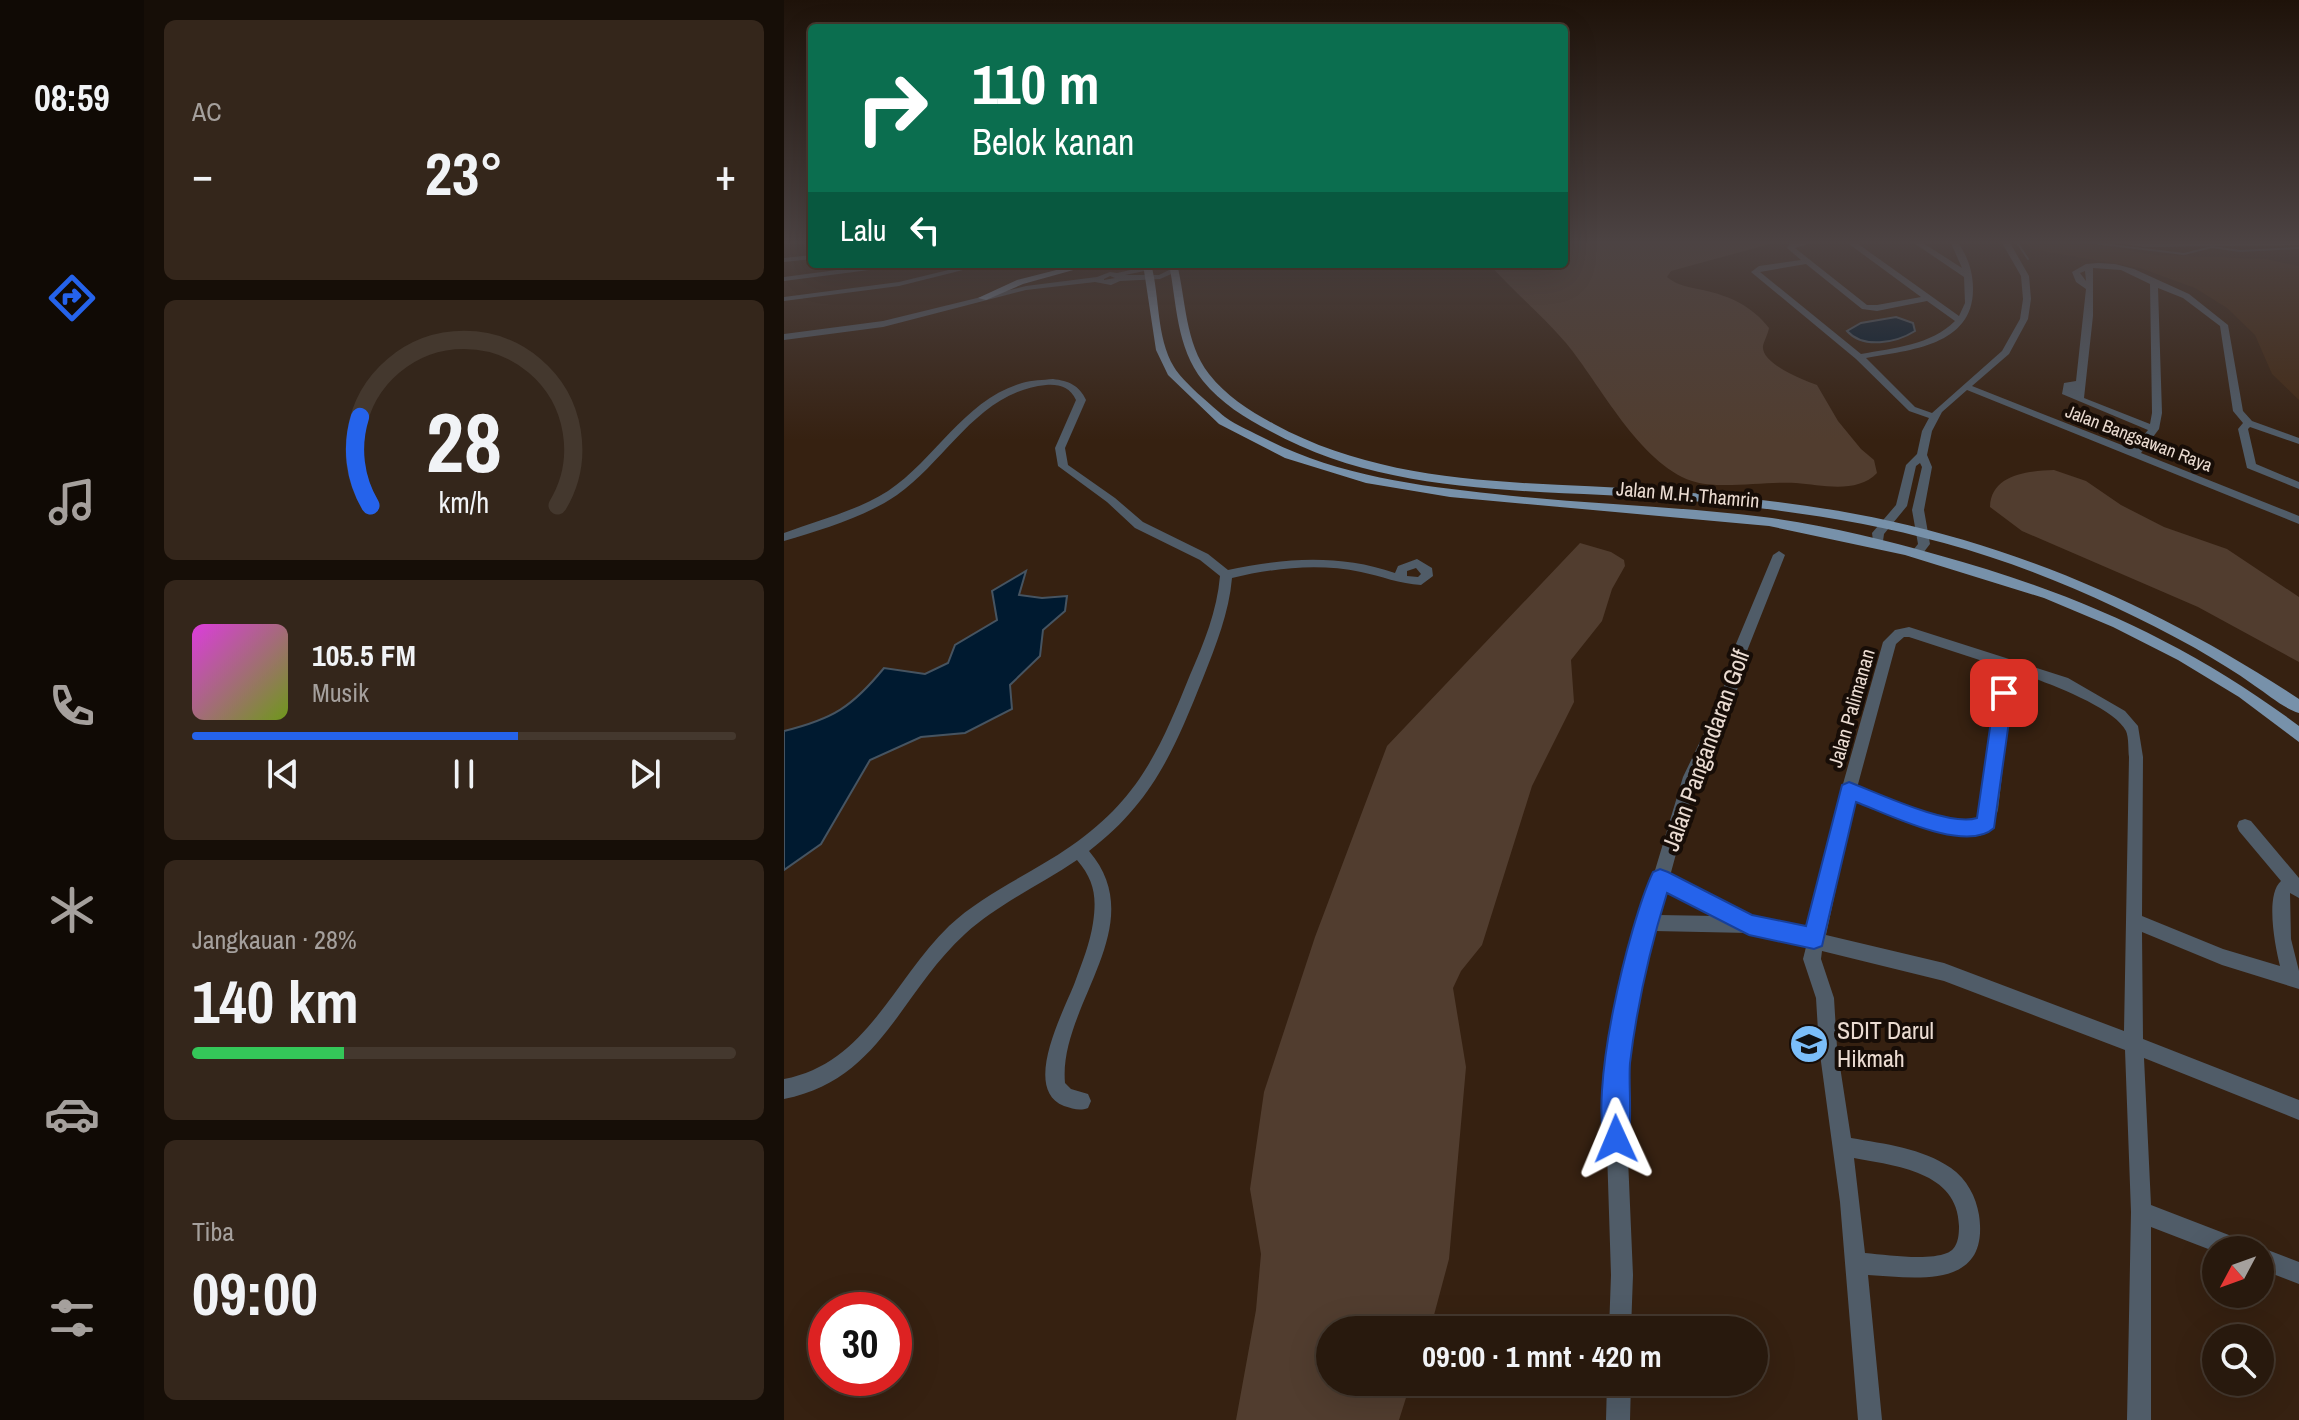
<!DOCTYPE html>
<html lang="id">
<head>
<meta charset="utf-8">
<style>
  body { margin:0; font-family:"Archivo Narrow",sans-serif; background:#34261b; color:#f1f3f6; height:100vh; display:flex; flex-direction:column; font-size:30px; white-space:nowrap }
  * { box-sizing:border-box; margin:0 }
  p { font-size:26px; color:#a5a09d }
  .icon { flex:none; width:44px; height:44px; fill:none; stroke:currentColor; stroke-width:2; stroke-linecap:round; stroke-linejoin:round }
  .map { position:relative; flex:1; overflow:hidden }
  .panel { display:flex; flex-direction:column; gap:20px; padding:20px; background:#160e07; width:640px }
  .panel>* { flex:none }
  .top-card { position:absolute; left:24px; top:24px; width:760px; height:244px; border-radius:8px; box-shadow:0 8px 32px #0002,0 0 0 2px #44382e; background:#0b6e4f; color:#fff; overflow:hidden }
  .needle { width:52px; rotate:229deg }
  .buttons { position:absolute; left:1418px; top:1236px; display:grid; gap:16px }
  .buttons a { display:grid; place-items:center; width:72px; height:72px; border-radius:50%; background:#28190d; box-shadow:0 8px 32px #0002,0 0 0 2px #44382e; font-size:40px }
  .speed { position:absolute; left:24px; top:1292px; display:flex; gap:16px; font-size:40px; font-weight:700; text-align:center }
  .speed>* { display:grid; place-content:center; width:104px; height:104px; border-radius:50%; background:#28190d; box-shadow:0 8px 32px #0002,0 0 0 2px #44382e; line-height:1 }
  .speed .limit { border:12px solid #d22; background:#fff; color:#111 }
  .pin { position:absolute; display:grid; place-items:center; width:68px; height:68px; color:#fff; margin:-34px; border-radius:16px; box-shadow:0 4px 12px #0006 }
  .me { position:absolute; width:88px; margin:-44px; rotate:359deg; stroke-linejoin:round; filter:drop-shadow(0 0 6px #0008) }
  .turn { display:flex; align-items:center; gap:28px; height:168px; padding:0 32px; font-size:36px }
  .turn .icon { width:104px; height:104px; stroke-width:2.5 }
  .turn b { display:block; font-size:56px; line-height:68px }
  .then { display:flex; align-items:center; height:76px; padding:0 32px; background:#0003; gap:16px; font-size:30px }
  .big { font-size:60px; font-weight:700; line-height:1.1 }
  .panel .card { flex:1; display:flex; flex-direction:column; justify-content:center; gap:12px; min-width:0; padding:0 28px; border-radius:12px; background:#34261b }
  .panel .dial { align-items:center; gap:0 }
  .dial svg { height:208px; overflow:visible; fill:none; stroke:#44382e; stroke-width:7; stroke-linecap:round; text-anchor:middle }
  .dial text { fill:#f1f3f6; stroke:none }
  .song { display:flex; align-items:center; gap:24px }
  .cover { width:96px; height:96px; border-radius:12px; background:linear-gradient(135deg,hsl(300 70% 55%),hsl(80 70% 35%)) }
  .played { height:8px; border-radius:4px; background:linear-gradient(90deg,#2563eb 60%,#44382e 60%) }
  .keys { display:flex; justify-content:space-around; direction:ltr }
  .heat { display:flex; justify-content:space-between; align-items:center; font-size:44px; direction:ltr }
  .charge { height:12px; border-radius:6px; background:linear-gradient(90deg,#34c759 28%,#44382e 0) }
  .trip { position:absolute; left:532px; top:1316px; width:452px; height:80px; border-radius:40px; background:#28190d; box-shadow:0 8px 32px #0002,0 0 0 2px #44382e; font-weight:700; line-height:80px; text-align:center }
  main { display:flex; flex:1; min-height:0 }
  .menu { display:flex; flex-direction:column; width:144px; justify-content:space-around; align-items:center; background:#100a05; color:#a5a09d }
  .menu .icon { width:56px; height:56px }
  .menu .selected { color:#2563eb }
  .menu b { font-size:36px; color:#f1f3f6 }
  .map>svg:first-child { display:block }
</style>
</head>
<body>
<main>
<nav class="menu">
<b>08:59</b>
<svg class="icon selected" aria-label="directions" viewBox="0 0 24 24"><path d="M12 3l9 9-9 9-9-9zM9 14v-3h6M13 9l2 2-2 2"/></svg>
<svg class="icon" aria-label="music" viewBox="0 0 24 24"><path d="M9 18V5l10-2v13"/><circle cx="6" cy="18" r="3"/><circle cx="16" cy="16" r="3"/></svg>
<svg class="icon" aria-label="phone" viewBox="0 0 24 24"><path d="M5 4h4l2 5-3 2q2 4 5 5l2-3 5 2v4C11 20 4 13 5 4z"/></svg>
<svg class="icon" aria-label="climate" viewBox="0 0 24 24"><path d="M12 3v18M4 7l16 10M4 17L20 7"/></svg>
<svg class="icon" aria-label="car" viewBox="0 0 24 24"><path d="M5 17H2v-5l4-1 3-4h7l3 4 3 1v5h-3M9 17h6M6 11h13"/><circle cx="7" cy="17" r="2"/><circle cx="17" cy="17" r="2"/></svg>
<svg class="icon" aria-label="filters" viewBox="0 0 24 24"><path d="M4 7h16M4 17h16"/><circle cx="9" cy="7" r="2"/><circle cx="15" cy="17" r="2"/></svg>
</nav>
<section class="panel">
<div class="card"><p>AC</p>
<div class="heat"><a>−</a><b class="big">23°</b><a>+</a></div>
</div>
<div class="card dial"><svg viewBox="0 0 100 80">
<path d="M14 69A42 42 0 1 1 86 69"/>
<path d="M14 69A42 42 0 0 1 10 35" stroke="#2563eb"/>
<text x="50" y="56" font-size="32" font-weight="700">28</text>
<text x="50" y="72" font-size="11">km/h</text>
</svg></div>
<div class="card">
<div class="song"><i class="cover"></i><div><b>105.5 FM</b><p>Musik</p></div></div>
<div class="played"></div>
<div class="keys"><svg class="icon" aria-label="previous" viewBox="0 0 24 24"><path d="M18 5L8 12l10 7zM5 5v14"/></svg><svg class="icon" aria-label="pause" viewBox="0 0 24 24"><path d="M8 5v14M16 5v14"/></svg><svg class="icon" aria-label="next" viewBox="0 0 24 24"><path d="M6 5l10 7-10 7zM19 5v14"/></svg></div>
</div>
<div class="card"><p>Jangkauan · 28%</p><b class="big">140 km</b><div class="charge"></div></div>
<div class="card"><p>Tiba</p><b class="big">09:00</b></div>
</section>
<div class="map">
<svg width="1515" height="1420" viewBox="0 0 1515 1420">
  <rect width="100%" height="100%" fill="#362111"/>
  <path fill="#432913" d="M 1240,241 L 1292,241 L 1372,255 L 1482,259 L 1515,266 L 1515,400 L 1488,374 L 1471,335 L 1443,308 L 1411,288 L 1356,268 L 1247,249 Z"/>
  <path fill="#513d2f" d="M 780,241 L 997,241 L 887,271 L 883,277 C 894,286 905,287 919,290 C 946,296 968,306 985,328 C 984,334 980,341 979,346 C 977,364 1020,380 1033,385 L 1054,421 L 1077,449 L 1090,460 L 1093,473 C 1073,494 1038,485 1012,483 C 982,481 934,490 908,481 C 855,463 816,384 782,343 C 758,315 730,292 705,264 L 780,264 Z
    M 1270,470 L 1302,481 L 1337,505 L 1380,527 L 1443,549 L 1515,597 L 1515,662 L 1414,607 L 1238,531 L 1206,507 C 1207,475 1242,471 1270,470 Z
    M 796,543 L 827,552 L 840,560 L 841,566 L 828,589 L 818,621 L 787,660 L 790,702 L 748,786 L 698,945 L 677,971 L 669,988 L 682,1067 L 665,1259 L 646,1330 L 546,1330 L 546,1382 L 627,1382 L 615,1420 L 452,1420 L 472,1310 L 477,1254 L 466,1189 L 480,1092 L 531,937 L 603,746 Z"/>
  <path fill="#001a30" stroke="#465461" stroke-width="2" d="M 1112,317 L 1129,323 L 1131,331 C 1112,343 1079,349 1063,331 L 1077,323 Z
    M 242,571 L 235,595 L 258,598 L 283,596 L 281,611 L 259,630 L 256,656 L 226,685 L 228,709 L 181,733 L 137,737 L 86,760 L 37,844 L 0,870 L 0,731 C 49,719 68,707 100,668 L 141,674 L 164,663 L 171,645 L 213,620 L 208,591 Z"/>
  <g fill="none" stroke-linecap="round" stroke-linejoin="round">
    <path stroke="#465461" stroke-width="2" d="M 1232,241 L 1244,259
      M 1293,241 L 1400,254 L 1428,247 L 1456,251 L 1515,248"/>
    <path fill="#505c68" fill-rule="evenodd" d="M 0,241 L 6,241 L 0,244 Z
      M 1016,241 L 1034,241 L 1011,248 L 1083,305 L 1093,305 L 1137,297 L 1061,241 L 1070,241 L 1175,316 L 1181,303 L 1180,277 L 1127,241 L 1136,241 L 1178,268 L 1166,241 L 1173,241 C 1183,255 1189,271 1189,288 C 1190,346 1126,350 1082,358 L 1131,407 L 1148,413 L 1218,351 L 1236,319 L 1239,299 L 1237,276 L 1217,241 L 1225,241 L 1245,276 L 1247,299 L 1244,319 L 1225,354 L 1188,386 L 1348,449 L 1364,430 L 1278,394 L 1280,383 L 1292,381 L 1302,289 L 1292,282 L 1288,272 L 1302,264 L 1314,263 L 1331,264 L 1350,269 L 1405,294 L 1444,325 L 1459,411 L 1468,421 L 1515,438 L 1515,444 L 1466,427 L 1464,429 L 1472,464 L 1515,482 L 1515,489 L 1463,468 L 1454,429 L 1459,423 L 1449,411 L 1436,326 L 1399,298 L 1374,288 L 1378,413 L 1375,429 L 1357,453 L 1515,516 L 1515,524 L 1183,390 L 1158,412 L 1148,431 L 1143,455 L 1148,467 L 1140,510 L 1146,544 L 1136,557 L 1132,558 L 1126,554 L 1134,544 L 1128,510 L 1138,467 L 1136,463 L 1132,466 L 1123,506 L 1100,534 L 1098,548 L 1090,548 L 1088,533 L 1112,505 L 1122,465 L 1133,454 L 1138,431 L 1145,418 L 1125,411 L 1072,359 L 967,272 L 975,266 L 1017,260 L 1003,248 L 1006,243 ZM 1022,264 L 1078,309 L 1093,311 L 1143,301 L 1171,321 C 1147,345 1110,348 1077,354 L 976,272 ZM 1309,268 L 1337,270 L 1366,284 L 1368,413 L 1366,424 L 1300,398 L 1309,316 ZM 1301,271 L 1302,281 L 1296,273 Z
      M 1320,241 L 1515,241 L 1515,245 L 1360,247 Z
      M 28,255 L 28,259 L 0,262 L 0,258 Z
      M 98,264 L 120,264 L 116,266 L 0,281 L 0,277 Z
      M 189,264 L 203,264 L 115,286 L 0,301 L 0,297 L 115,282 Z
      M 373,264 L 392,265 L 391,269 L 394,271 L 376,279 L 336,281 L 327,285 L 311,282 L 242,290 L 99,327 L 0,340 L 0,334 L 99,321 L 242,286 L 313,277 L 326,272 L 333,273 ZM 375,268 L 387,269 L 375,275 L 341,275 ZM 326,276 L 331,278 L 320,280 L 320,279 Z
      M 269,379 C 285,381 295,385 302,400 L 281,448 L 284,465 L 331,498 L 359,522 L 424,554 L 444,570 C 500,558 555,554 611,573 L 614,566 L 633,559 L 648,568 L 649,576 L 637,585 C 616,584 597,576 577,572 C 534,563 490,568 448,578 C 445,613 432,645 419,678 C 390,750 369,802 305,851 C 369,926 274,1005 281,1083 L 287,1089 L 304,1094 L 307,1101 L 304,1108 C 296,1111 289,1109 280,1106 C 237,1089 280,1011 291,982 C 298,963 306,943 309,923 C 313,896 310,880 293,860 C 256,885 214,904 181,934 C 116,993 97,1080 0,1099 L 0,1079 C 82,1064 110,979 165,926 C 200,893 247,874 287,846 C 355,799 376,749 406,675 C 420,643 433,611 436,576 L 416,560 L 351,528 L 323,502 L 274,466 L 271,448 L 292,400 C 286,387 275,384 262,385 C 194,392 164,459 113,495 C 81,517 37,530 0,541 L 0,533 C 35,520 72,511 104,491 C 152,459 180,400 238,383 C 248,380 259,380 269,379 ZM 632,568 L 637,574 L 634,577 L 623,576 L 623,571 Z
      M 995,551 L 1001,555 L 963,651 L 951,698 L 913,777 L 886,876 L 967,917 L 1026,931 L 1057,791 L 1099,642 L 1111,630 L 1125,627 L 1284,678 L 1341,711 L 1354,726 L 1359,757 L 1358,916 L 1439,949 L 1496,966 C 1491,946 1481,895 1497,881 L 1455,831 L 1453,826 L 1455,821 L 1461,819 L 1467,821 L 1515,878 L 1515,898 L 1506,893 L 1507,939 L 1515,971 L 1515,989 L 1438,965 L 1358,932 L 1359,1039 L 1515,1100 L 1515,1120 L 1360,1058 L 1367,1205 L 1463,1242 L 1466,1250 L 1432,1250 L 1432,1252 L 1367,1227 L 1367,1420 L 1343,1420 L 1347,1212 L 1341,1050 L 1160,981 L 1038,951 L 1037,959 L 1050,998 L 1053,1047 L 1067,1138 C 1101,1144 1138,1148 1167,1168 C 1183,1179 1192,1197 1195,1215 C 1206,1290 1133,1278 1084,1275 L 1098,1420 L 1074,1420 L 1056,1202 L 1035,1047 L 1032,998 L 1019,959 L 1022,947 L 965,933 L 870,931 L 858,975 L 841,1088 L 849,1275 L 847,1330 L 825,1330 L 827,1275 L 821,1088 L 840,975 L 855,926 L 854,923 L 857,917 L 899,777 L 937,698 L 949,651 L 989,555 ZM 1120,637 L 1125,637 L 1217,667 L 1198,810 L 1193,822 L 1145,815 L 1073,788 L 1112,644 ZM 1230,671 C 1256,680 1330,706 1342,731 C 1345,738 1344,750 1345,757 L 1340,1031 L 1160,963 L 1042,935 L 1071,800 C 1111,817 1151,834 1196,836 L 1208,827 L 1214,810 ZM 882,890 L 932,916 L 875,915 ZM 1070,1158 C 1111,1166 1174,1171 1175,1226 C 1175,1236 1174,1249 1163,1253 C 1143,1261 1104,1255 1081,1253 Z
      M 1476,1247 L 1515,1262 L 1515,1284 L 1476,1269 L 1476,1250 L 1469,1250 Z
      M 823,1382 L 847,1382 L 846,1420 L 822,1420 Z"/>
    <path fill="#7791aa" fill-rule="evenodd" d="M 296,264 L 311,264 L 239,284 L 202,300 L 194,298 L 233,280 Z
      M 359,264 L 367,264 C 376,296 372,337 390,367 C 399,382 427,405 441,417 C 453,426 469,432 482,439 C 552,475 633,486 711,494 C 801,504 891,506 980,517 C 1039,525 1098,539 1154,555 C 1289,592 1403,642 1515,726 L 1515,742 L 1455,697 L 1394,660 L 1329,627 L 1260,598 L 1121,555 L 985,526 L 666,497 L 582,483 L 501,458 L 435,424 L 384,375 L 372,350 Z
      M 385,264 L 393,264 C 402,300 401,343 425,374 C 442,396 466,411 490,424 C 607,488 742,481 872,490 C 950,496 1029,504 1106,521 C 1255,554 1389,616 1515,699 L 1515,713 C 1499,708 1485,695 1471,686 C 1452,672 1431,660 1411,648 C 1331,604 1248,567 1160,543 C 1075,519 986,508 898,500 C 760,488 611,500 486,431 C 461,418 437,403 419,381 C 392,347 393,304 385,264 Z"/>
  </g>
  <linearGradient id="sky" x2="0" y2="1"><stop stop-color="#1e1209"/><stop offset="0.55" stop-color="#4c4343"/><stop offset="1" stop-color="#4c4343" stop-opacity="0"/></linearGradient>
  <rect width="1515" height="440" fill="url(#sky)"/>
  <path fill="#2563eb" stroke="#184099" stroke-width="2" d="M 1220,686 L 1229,693 L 1210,828 C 1182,854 1104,814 1072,802 L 1038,946 L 1030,949 L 965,935 L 883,893 C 866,948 853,1005 846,1063 C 844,1088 850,1127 841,1148 L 832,1152 L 823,1148 C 802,1098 845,923 869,872 L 876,869 L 884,872 L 968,915 L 1022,926 L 1058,785 L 1065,782 C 1094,793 1165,827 1193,818 L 1211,693 Z"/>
  <defs>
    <g id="school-disc" transform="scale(2)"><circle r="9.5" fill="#7bbef9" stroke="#170d07"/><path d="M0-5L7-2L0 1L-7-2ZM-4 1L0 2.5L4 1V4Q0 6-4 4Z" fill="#111"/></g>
  </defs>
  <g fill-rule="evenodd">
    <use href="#school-disc" x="1025" y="1044"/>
  </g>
  <g text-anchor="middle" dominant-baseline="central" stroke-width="8" stroke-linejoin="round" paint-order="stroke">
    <g font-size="18" fill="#ebdcd2" stroke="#170d07">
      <text transform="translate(1355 438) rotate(21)">Jalan Bangsawan Raya</text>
    </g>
    <g font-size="20" fill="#ebdcd2" stroke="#170d07">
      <text transform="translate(904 494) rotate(5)">Jalan M.H. Thamrin</text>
      <text transform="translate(1067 708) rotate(-74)">Jalan Palimanan</text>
    </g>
    <g font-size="24" fill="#ebdcd2" stroke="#170d07">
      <text transform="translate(921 750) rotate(-70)">Jalan Pangandaran Golf</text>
    </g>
    <g font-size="24" fill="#ebdcd2" stroke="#170d07" text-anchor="start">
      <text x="1053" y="1030">SDIT Darul<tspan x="1053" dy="28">Hikmah</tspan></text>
    </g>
  </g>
</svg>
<div class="buttons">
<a><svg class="needle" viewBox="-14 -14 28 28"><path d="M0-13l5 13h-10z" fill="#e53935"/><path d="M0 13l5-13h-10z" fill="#a5a09d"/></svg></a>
<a><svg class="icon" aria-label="search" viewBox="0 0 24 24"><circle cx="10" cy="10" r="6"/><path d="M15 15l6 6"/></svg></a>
</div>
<div class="speed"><div class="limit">30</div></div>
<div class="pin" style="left:1220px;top:693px;background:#d93025"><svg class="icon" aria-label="arrive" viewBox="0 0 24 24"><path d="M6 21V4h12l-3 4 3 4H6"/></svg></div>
<svg class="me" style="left:832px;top:1139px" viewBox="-20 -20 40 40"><path d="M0-17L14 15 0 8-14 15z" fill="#2563eb" stroke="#fff" stroke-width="4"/></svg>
<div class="trip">09:00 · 1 mnt · 420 m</div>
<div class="top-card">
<div class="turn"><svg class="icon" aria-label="right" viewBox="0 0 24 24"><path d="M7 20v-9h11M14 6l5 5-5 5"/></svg><div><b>110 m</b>Belok kanan</div></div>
<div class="then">Lalu<svg class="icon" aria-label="left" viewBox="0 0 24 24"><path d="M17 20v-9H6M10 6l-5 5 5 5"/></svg></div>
</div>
</div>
</main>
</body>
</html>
